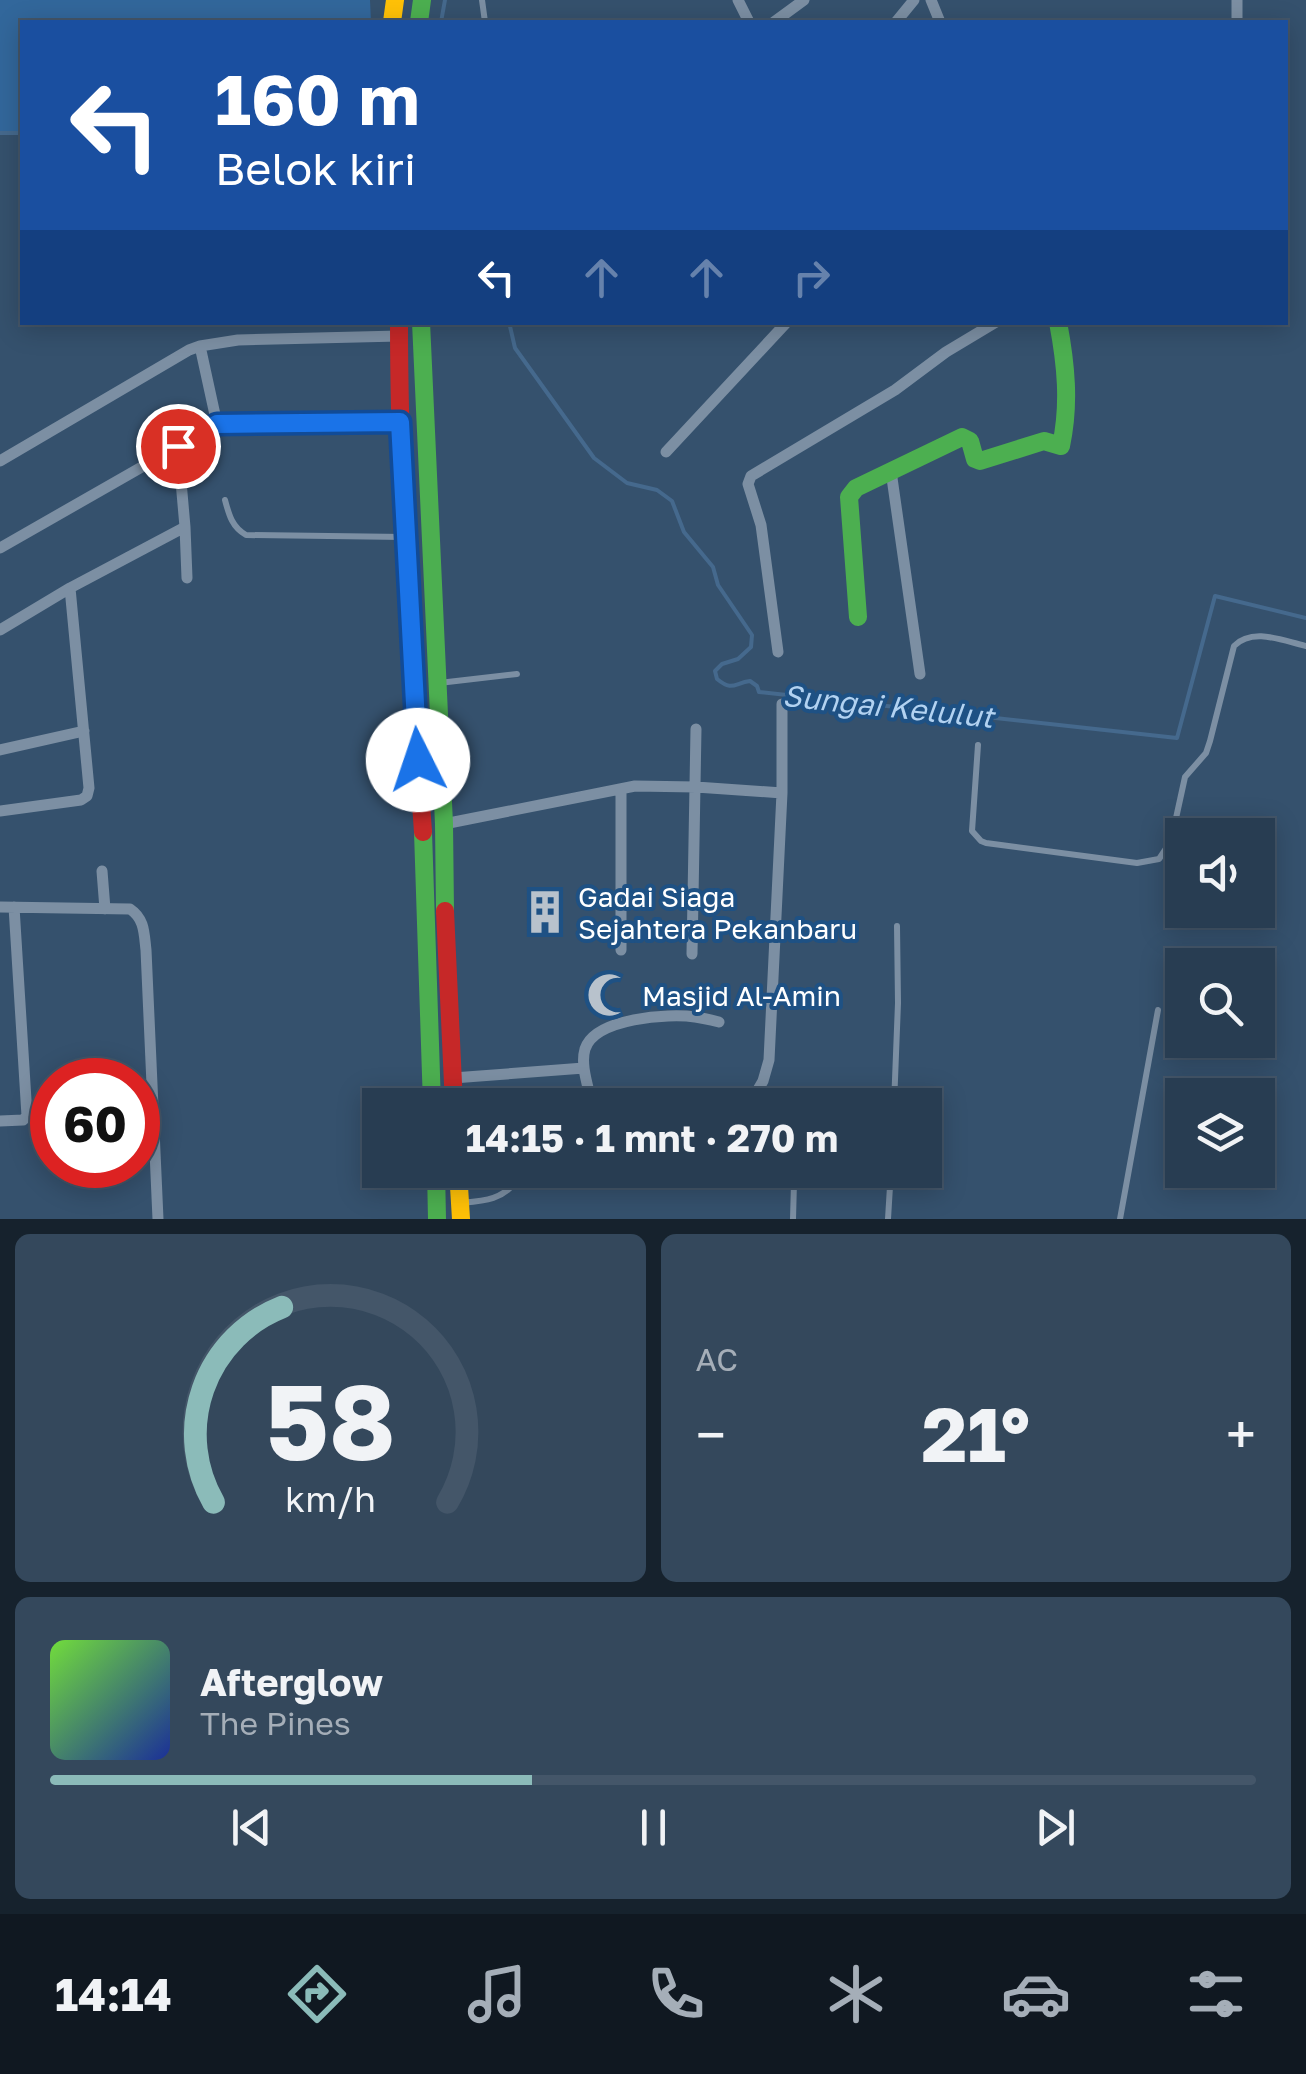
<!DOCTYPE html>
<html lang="id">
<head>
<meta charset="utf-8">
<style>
  body { margin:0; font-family:"Golos Text",sans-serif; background:#34485c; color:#f1f3f6; height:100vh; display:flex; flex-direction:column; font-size:38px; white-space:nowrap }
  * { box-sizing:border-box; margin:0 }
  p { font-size:32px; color:#a5aeb8 }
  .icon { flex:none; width:55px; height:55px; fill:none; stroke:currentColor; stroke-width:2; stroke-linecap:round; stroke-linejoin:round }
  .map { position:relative; height:1219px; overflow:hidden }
  .side { display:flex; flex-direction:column; gap:15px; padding:15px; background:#16222d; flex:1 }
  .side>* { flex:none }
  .hud { position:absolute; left:20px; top:20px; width:1268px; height:305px; border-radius:0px; box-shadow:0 5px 25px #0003,0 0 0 2px #445669; background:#1a4fa0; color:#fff; overflow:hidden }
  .fabs { position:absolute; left:1165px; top:818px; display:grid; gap:20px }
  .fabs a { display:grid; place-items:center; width:110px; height:110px; border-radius:0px; background:#283d52; box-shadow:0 5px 25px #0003,0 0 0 2px #445669; font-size:50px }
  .speed { position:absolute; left:30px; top:1058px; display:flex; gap:20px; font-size:50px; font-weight:700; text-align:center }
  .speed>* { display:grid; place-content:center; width:130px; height:130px; border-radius:50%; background:#283d52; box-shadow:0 5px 25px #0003,0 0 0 2px #445669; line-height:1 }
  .speed .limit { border:15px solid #d22; background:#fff; color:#111 }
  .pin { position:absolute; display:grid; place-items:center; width:85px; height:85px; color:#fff; margin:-42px; border:5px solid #fff; border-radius:50%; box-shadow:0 2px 10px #0007 }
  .me { position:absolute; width:110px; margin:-55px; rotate:356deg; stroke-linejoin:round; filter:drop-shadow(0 0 8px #0008) }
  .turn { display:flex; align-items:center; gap:35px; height:210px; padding:0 30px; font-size:45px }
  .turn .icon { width:130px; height:130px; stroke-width:2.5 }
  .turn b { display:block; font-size:70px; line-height:85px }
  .lanes { display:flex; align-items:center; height:95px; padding:0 30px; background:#0003; justify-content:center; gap:50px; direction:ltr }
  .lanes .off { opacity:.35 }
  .big { font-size:75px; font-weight:700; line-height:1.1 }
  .side .card { flex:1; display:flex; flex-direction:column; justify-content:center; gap:15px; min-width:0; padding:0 35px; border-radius:15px; background:#34485c }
  .side .dial { align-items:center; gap:0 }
  .dial svg { height:260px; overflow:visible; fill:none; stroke:#445669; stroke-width:7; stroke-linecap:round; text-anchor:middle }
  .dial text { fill:#f1f3f6; stroke:none }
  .song { display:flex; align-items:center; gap:30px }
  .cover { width:120px; height:120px; border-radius:15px; background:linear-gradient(135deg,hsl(100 70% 55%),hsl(230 70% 35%)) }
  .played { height:10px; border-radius:5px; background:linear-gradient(90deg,#8bbbb9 40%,#445669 40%) }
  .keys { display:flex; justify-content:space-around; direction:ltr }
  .heat { display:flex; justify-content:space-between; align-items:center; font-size:55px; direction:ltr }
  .side .tiles { flex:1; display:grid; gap:15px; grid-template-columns:1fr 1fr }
  .card:last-child { grid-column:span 2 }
  .trip { position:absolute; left:362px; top:1088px; width:580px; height:100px; border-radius:0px; background:#283d52; box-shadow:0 5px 25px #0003,0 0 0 2px #445669; font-weight:700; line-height:100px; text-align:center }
  .dock { display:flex; height:160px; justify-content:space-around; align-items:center; background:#101821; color:#a5aeb8 }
  .dock .icon { width:70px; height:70px }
  .dock .on { color:#8bbbb9 }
  .dock b { font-size:45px; color:#f1f3f6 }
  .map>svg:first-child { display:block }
</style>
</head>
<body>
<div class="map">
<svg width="1306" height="1219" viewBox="0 0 1306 1219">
  <rect width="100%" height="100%" fill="#35516d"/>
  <path fill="#32679b" d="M 0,0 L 370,0 L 371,22 L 22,22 L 22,133 L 0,133 Z"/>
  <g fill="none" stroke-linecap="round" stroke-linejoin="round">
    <path stroke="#45698d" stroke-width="4" d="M 441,22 L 445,0
      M 0,133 L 22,133
      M 509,322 L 515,348 L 594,458 L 627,483 L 657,490 L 672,501 L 684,532 L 713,567 L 718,585 L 752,635 L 751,647 L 738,659 L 722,664 L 715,671 L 717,679 C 733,692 734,683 750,681 L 757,686 L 759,692 L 1177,738 L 1215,596 L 1306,618"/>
    <path stroke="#7c8fa3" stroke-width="6" d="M 482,0 L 485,22
      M 225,500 C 229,515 232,527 246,535 L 404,537
      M 439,683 L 517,674
      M 978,745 L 972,831 L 981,841 L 986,843 L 1137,863 L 1159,859 L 1171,841 L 1185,777 L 1206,753 L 1210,741 L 1234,646 C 1253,627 1283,641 1306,646
      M 456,1100 L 479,1105
      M 894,1105 L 898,1003 L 897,926
      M 461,1203 C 484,1201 503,1200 517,1180 L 517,1170
      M 793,1219 L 794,1182
      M 888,1219 L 891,1170
      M 1120,1219 L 1158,1010"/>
    <path stroke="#7c8fa3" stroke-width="11" d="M 738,0 L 749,22
      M 931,0 L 940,22
      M 774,22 L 804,0
      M 896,22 L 914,0
      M 1237,22 L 1237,0
      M 200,346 L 217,424
      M 666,452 L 787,322
      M 0,461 L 189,350 L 200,346 L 238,340 L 399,336
      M 891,471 L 920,674
      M 185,527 L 187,578
      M 0,548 L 217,424 L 399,421
      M 70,588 L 185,527 L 178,447
      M 0,630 L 70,588 L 89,788 L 87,796 L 81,800 L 0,811
      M 778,652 L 761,525 L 748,484 L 751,476 L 895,390 L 946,352 L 996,322
      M 0,750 L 84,731
      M 444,824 L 635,786 L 696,787 L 782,793
      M 102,871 L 105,909
      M 0,907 L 130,909 C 145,919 144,934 146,950 L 158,1219
      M 621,950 L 621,789
      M 692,954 L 696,729
      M 453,1078 L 584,1068
      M 592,1105 C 589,1088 580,1066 585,1049 C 595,1018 669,1013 695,1017 C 703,1018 711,1020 719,1022
      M 749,1105 L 763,1081 L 769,1060 L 782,793 L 782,704
      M 0,1121 L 23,1120 L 27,1116 L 14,907"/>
    <path stroke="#4caf50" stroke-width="18" d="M 419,22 L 422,0
      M 421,322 L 444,824 L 445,911
      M 858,617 L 849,497 L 856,488 L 962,437 L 970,441 L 975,459 L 980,461 L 1044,441 L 1061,446 C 1070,404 1066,364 1058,322
      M 423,832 L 432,1105
      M 436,1170 L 437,1219"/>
    <path stroke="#ffc107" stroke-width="18" d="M 392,22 L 395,0
      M 458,1170 L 461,1219"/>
    <path stroke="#c62828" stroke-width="18" d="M 399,322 C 399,492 411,662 423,832
      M 445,911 L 454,1105"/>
  </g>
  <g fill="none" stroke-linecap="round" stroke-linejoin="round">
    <g stroke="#114b97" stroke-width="25">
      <path id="route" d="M 178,446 L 217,424 L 400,422 L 418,760"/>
    </g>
    <use href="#route" stroke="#1a73e8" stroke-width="18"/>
  </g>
  <defs>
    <g id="building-bare" transform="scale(3.45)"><path d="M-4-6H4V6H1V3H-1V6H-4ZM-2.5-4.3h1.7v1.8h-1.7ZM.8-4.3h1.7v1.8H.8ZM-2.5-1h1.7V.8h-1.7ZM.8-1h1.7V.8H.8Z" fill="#b8c2cc" stroke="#1e5184" stroke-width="2.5" paint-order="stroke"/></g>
    <g id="mosque-bare" transform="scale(3.45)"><path d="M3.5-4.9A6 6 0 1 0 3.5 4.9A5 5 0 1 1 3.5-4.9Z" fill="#b8c2cc" stroke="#1e5184" stroke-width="2.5" paint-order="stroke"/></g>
  </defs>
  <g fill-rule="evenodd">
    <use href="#building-bare" x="545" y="912"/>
    <use href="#mosque-bare" x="609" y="995"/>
  </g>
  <g text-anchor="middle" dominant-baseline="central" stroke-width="8" stroke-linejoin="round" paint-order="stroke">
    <g font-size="28" fill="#fff" stroke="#1e5184" text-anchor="start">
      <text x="578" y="896">Gadai Siaga<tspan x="578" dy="32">Sejahtera Pekanbaru</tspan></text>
      <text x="642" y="995">Masjid Al-Amin</text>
    </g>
    <g font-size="30" font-style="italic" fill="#b2d2f1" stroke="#1e5184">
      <text transform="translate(888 706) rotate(6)">Sungai Kelulut</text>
    </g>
  </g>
</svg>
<div class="fabs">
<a><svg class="icon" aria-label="sound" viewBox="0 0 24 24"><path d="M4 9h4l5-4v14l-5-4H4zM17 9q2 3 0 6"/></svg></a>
<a><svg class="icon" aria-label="search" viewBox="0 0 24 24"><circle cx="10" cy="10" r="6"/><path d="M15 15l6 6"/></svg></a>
<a><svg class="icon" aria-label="layers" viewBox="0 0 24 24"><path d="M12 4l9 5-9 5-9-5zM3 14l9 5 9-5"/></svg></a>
</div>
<div class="speed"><div class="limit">60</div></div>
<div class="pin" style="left:178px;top:446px;background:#d93025"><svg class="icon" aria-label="arrive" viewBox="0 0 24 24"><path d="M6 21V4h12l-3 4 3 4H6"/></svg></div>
<svg class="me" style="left:418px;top:760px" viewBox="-20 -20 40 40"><circle r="19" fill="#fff"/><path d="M0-13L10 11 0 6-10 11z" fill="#1a73e8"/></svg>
<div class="trip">14:15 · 1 mnt · 270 m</div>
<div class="hud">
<div class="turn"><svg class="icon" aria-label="left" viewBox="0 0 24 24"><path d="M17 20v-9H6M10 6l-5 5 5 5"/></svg><div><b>160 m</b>Belok kiri</div></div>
<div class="lanes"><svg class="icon" aria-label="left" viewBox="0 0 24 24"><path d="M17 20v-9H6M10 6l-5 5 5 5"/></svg><svg class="icon off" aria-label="ahead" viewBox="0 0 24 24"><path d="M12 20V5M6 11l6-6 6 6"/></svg><svg class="icon off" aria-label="ahead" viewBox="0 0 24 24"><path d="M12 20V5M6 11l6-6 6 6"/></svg><svg class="icon off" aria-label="right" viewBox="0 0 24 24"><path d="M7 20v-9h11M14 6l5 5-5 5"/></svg></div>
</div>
</div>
<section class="side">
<div class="tiles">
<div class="card dial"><svg viewBox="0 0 100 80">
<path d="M14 69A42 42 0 1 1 86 69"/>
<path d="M14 69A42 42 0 0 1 35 9" stroke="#8bbbb9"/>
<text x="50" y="56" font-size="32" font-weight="700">58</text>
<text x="50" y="72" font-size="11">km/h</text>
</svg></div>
<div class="card"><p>AC</p>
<div class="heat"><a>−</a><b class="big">21°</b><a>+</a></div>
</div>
<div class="card">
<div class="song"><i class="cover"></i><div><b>Afterglow</b><p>The Pines</p></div></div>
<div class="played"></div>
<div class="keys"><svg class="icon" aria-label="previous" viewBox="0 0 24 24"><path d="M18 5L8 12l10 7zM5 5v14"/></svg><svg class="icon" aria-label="pause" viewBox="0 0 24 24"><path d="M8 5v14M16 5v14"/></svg><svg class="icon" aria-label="next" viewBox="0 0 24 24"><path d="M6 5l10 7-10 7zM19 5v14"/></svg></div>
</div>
</div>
</section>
<nav class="dock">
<b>14:14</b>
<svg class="icon on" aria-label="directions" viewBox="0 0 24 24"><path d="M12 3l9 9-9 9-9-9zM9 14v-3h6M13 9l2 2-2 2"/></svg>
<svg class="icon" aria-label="music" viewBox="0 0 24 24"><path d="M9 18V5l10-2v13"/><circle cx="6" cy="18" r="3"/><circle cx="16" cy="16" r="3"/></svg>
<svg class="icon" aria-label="phone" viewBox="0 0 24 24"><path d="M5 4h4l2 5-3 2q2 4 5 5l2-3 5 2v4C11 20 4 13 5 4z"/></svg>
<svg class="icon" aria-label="climate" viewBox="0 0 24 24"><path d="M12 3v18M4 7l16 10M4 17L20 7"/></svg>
<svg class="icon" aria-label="car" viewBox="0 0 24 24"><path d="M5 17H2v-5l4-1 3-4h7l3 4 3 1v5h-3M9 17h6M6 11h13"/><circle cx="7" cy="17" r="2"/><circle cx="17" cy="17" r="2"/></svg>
<svg class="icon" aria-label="filters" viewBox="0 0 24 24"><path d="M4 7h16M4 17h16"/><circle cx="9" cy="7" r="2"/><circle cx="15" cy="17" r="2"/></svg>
</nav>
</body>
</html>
